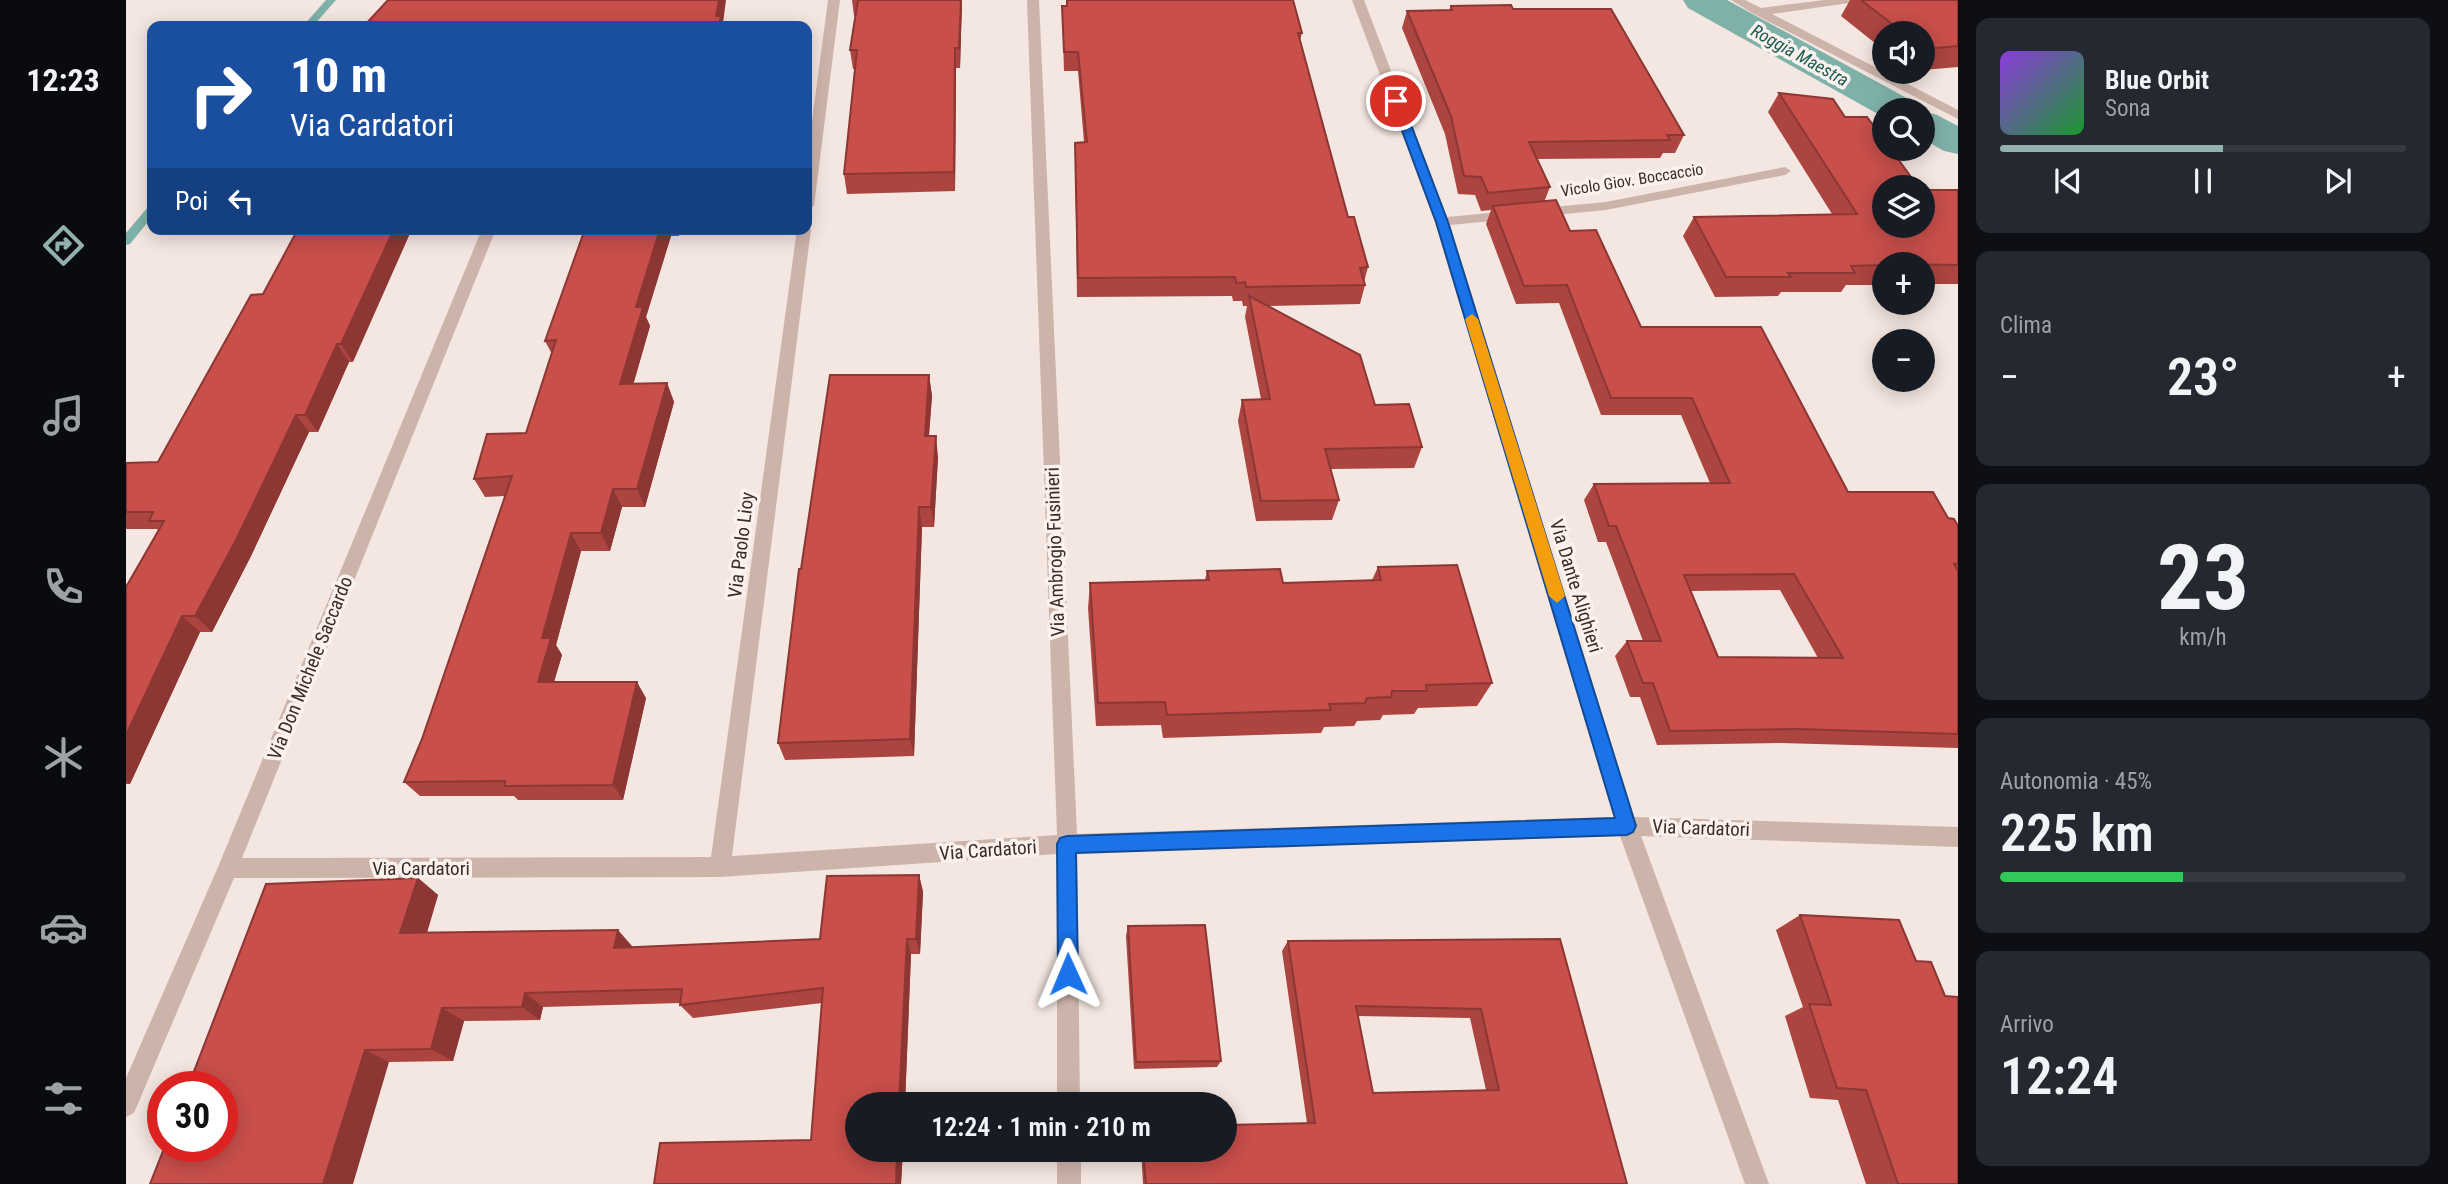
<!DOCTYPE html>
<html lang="it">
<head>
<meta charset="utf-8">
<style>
  body { margin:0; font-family:"Roboto Condensed",sans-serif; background:#242831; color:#f1f3f6; height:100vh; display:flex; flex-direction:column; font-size:26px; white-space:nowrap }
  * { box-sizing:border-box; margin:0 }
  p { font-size:23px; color:#9ea1a6 }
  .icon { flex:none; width:38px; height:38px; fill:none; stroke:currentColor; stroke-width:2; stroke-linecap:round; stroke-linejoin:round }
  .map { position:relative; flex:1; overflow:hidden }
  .sheet { display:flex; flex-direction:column; gap:18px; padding:18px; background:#0d0f14; width:490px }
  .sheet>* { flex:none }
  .hud { position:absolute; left:21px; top:21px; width:665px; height:214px; border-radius:14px; box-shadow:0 4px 18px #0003; background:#1a4fa0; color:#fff; overflow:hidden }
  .controls { position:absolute; left:1746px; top:21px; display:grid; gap:14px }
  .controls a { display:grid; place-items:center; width:63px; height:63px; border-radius:50%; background:#171b24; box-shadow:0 4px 18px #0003; font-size:35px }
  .speed { position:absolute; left:21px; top:1071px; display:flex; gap:14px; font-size:35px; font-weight:700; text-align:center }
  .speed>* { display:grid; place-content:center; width:91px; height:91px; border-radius:50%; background:#171b24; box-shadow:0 4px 18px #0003; line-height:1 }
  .speed .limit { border:10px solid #d22; background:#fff; color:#111 }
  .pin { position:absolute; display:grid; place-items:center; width:60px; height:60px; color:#fff; margin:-30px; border:4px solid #fff; border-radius:50%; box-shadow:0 2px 7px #0007 }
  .me { position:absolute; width:77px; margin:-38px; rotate:359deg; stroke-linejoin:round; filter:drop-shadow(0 0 5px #0008) }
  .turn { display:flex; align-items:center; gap:24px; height:147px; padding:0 28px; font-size:32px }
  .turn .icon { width:91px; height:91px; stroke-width:2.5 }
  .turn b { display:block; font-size:49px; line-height:60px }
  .then { display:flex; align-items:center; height:66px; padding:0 28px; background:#0003; gap:14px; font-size:26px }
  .big { font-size:52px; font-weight:600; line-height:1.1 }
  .sheet .widget { flex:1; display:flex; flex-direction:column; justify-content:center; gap:10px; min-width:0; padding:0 24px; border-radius:14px; background:#242831 }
  .sheet .dial { align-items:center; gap:0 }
  .dial b { font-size:91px; line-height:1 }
  .song { display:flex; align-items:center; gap:21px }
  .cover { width:84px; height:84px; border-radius:10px; background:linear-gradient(135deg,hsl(270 70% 55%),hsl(130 70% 35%)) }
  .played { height:7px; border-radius:4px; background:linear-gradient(90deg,#92b0ae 55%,#363941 55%) }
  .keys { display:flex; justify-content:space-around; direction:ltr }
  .heat { display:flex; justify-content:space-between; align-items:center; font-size:38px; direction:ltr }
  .charge { height:10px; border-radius:5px; background:linear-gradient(90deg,#34c759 45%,#363941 0) }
  .trip { position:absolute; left:719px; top:1092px; width:392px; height:70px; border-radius:35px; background:#171b24; box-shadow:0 4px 18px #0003; font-weight:600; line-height:70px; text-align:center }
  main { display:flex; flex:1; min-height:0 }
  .menu { display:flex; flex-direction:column; width:126px; justify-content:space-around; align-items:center; background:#090b0e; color:#9ea1a6 }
  .menu .icon { width:49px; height:49px }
  .menu .selected { color:#92b0ae }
  .menu b { font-size:32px; color:#f1f3f6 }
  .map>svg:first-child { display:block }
</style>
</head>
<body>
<main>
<nav class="menu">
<b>12:23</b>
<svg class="icon selected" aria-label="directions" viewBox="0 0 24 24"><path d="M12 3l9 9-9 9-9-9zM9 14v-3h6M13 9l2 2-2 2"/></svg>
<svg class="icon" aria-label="music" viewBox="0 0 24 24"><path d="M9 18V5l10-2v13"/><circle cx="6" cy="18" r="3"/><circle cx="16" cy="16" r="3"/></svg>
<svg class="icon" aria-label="phone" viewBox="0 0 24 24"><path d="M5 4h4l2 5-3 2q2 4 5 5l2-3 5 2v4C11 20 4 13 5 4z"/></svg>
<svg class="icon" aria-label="climate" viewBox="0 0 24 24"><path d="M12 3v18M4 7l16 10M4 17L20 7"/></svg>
<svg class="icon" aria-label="car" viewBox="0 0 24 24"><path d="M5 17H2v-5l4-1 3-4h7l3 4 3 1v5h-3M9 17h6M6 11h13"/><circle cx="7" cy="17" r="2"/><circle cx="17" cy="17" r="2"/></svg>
<svg class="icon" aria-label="filters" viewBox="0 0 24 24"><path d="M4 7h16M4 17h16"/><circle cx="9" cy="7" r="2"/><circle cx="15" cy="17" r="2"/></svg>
</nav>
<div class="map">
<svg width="1832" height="1184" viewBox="0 0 1832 1184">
  <rect width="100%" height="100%" fill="#f4e6e0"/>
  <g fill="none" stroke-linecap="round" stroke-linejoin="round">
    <path fill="#7eb2a9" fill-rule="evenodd" d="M 200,0 L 210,0 L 187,26 L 177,26 Z
      M 26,206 L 26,217 L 4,244 L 0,245 L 0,233 L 22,207 Z"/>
    <path fill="#7eb2a9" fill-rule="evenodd" d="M 1557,0 L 1601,0 L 1788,102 L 1794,110 L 1759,110 L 1759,118 L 1562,8 Z
      M 1797,111 L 1811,115 L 1832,126 L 1832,154 L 1818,151 L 1797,139 Z"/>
    <path fill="#cdb4ab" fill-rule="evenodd" d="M 702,0 L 714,0 L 688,206 L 681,210 L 681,159 Z
      M 901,0 L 913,0 L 951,834 L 1488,817 L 1309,222 L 1226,0 L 1238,0 L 1321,217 L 1480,202 L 1659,167 L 1665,171 L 1659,175 L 1480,210 L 1324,225 L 1508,817 L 1832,827 L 1832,847 L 1515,836 L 1643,1184 L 1619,1184 L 1494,836 L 951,853 L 954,1104 L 931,1104 L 931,854 L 594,877 L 108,878 L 8,1113 L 0,1117 L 0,1078 L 92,867 L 356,229 L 370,229 L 116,858 L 585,857 L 671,229 L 681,229 L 681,225 L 685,229 L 606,856 L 931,835 Z
      M 1605,0 L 1619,0 L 1635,8 L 1698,0 L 1729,0 L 1723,3 L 1646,14 L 1832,110 L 1832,119 L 1628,14 Z
      M 931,1150 L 955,1150 L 955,1184 L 931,1184 Z"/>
  </g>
  <path fill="#ac4440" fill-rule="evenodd" d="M 726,0 L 836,0 L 834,68 L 830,68 L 829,191 L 721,194 L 718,174 L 729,69 L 727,69 L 724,50 L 729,16 L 728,16 Z
    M 940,0 L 1167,0 L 1176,33 L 1174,41 L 1222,217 L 1242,267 L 1238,282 L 1239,285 L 1234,304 L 1142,306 L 1296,447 L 1288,468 L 1205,469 L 1213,500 L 1206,520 L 1130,521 L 1112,421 L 1116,400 L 1135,399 L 1119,317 L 1121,306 L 1117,306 L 1116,301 L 1107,301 L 1106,296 L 951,297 L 949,143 L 958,142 L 952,71 L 938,71 L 936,6 L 940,6 Z
    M 1724,0 L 1832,0 L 1832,67 L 1797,70 L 1797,33 L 1759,33 L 1759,51 L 1715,16 Z
    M 1325,6 L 1387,9 L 1558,135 L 1549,153 L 1537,153 L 1534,158 L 1411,159 L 1424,187 L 1418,202 L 1444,231 L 1515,327 L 1722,492 L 1822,518 L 1832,526 L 1832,748 L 1655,743 L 1531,745 L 1514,697 L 1504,697 L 1489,656 L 1501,641 L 1517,641 L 1480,542 L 1472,542 L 1458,500 L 1468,484 L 1584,483 L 1555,415 L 1475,415 L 1433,303 L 1390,304 L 1360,224 L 1365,210 L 1355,211 L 1349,195 L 1332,194 L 1319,134 L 1276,28 L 1281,11 L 1323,10 ZM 1654,590 L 1692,658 L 1592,657 L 1564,591 Z
    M 1653,93 L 1759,226 L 1832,190 L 1832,284 L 1797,284 L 1797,264 L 1759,264 L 1759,285 L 1720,285 L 1715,292 L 1655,292 L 1652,296 L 1589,297 L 1557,236 L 1568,217 L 1706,214 L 1642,112 Z
    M 172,229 L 227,362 L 223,362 L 192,432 L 183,432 L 125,556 L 86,632 L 74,632 L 4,784 L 0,784 L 0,587 L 32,530 L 31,529 L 0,529 L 0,463 L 32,462 L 137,294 Z
    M 459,229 L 555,229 L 553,236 L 545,236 L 520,317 L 524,326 L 507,384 L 541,383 L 548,402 L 519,507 L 496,507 L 484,551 L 455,551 L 430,645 L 436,655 L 428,682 L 520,698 L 497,800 L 392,800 L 388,796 L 294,796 L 278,782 L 296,739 L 379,496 L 359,497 L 348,479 L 400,433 L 426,354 L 419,341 Z
    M 803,375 L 806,396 L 803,436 L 812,457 L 808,527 L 796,527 L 788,756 L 659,760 L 652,743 L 675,569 Z
    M 1252,567 L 1366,683 L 1351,706 L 1292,708 L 1288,714 L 1257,715 L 1254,720 L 1231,721 L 1228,726 L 1198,727 L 1195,733 L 1037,738 L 1035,725 L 970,726 L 962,608 L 964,583 L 1079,580 L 1081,571 L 1157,583 L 1246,580 Z
    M 793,875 L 797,892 L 794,954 L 785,954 L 779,1104 L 732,1104 L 732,1150 L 777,1150 L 775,1184 L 528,1184 L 685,1140 L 696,1003 L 567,1018 L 554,1005 L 554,1003 L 417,1007 L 414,1020 L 338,1021 L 327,1061 L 263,1062 L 24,1184 L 292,878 L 312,895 L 301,933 L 506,946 L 506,947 L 694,939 Z
    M 1674,915 L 1832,1184 L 1740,1184 L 1712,1100 L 1684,1098 L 1659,1016 L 1677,1007 L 1650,930 Z
    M 1002,926 L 1095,1061 L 1091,1067 L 1008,1069 L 1000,936 Z
    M 1434,939 L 1501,1184 L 1017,1184 L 1015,1150 L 1099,1150 L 1181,1123 L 1156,951 L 1162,941 ZM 1232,1016 L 1344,1018 L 1360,1090 L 1247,1093 Z"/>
  <path fill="#8c3734" d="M 593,0 L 600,0 L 597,23 L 598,26 L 593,26 L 590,16 Z
    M 835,0 L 836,0 L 834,68 L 833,48 Z
    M 829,48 L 830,68 L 829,191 L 828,172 Z
    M 268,229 L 286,229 L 227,362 L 215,344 Z
    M 534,229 L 543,229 L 545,236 L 520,317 L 524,326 L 502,403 L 494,384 L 510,307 Z
    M 211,344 L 223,362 L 192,432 L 179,415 Z
    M 803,375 L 806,396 L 801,457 L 799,436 Z
    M 541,383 L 548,402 L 519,507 L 511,489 Z
    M 170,415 L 183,432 L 125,556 L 86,632 L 69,616 Z
    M 810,436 L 812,457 L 808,527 L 805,507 Z
    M 487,489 L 496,507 L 484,551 L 475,533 Z
    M 793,507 L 796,527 L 788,756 L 784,739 Z
    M 445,533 L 455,551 L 430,645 L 436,655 L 423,698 L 412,682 L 416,638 Z
    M 56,616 L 74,632 L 4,784 L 0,781 L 0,735 Z
    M 511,682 L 520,698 L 497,800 L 487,785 Z
    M 793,875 L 797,892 L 794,954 L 790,939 Z
    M 292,878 L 312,895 L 296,948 L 274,933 Z
    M 492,930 L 506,946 L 503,963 L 488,948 Z
    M 781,939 L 785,954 L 779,1104 L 773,1104 Z
    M 399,993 L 417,1007 L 414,1020 L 396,1007 Z
    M 316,1008 L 338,1021 L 327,1061 L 305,1049 Z
    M 239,1050 L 263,1062 L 227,1184 L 197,1184 Z
    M 771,1150 L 777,1150 L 775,1184 L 770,1184 Z"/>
  <path fill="#c84f4a" stroke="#8c3734" stroke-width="2" fill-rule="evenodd" d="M 262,0 L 593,0 L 590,16 L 595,16 L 593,26 L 238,26 Z
    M 732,0 L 835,0 L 833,48 L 829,48 L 828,172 L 718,174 L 731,50 L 724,50 Z
    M 941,0 L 1167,0 L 1176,33 L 1172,33 L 1222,217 L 1228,217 L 1242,267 L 1234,268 L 1239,285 L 1120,287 L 1119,282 L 1110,283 L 1109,277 L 952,278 L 949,143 L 961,142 L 952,52 L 938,52 L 936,6 L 941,6 Z
    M 1735,0 L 1832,0 L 1832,46 L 1799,49 L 1797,48 L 1797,33 L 1778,33 Z
    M 1385,5 L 1387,9 L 1485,9 L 1558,135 L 1541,135 L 1544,140 L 1403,142 L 1424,187 L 1362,193 L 1355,177 L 1338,176 L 1325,116 L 1281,11 L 1326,10 L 1325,6 Z
    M 1653,93 L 1707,99 L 1719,117 L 1741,117 L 1759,141 L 1759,149 L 1765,149 L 1792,187 L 1759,187 L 1759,226 L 1797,226 L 1797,190 L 1832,190 L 1832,265 L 1759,264 L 1759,265 L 1725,266 L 1729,273 L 1662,273 L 1665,277 L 1600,277 L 1568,217 L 1731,214 Z
    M 1430,200 L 1444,231 L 1470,230 L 1515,327 L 1635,327 L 1722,492 L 1807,492 L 1822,518 L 1828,519 L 1832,526 L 1832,564 L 1828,564 L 1832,571 L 1832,734 L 1671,729 L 1544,731 L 1527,683 L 1517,683 L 1501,641 L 1535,641 L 1490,526 L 1483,526 L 1468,484 L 1604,483 L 1566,398 L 1485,398 L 1441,285 L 1398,286 L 1367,206 ZM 1668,574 L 1717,658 L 1592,657 L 1558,575 Z
    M 172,229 L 268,229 L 215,344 L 211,344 L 179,415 L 170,415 L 110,540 L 69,616 L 56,616 L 0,735 L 0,587 L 38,521 L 23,521 L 27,512 L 0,512 L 0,463 L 32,462 L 125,295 L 137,294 Z
    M 459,229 L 534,229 L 510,307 L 517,307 L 494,384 L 541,383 L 511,489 L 487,489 L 475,533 L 445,533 L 416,638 L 425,638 L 412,682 L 511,682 L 487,785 L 379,786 L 379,781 L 278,782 L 296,739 L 386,476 L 348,479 L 361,434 L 400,433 L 430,340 L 419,341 Z
    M 1123,296 L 1234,355 L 1249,405 L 1283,404 L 1296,447 L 1199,449 L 1213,500 L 1135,501 L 1116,400 L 1144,399 Z
    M 704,375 L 803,375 L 799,436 L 810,436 L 805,507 L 793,507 L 784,739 L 652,743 L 673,569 L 675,569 Z
    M 1331,565 L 1366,683 L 1300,685 L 1301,691 L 1266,691 L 1265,697 L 1241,698 L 1239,703 L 1203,704 L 1205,710 L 1041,715 L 1039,702 L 972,703 L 964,583 L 1083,580 L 1081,571 L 1154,569 L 1157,583 L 1255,580 L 1252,567 Z
    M 793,875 L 790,939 L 781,939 L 773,1104 L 732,1104 L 732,1150 L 771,1150 L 770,1184 L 528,1184 L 534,1143 L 685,1140 L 697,988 L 554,1005 L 556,989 L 399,993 L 396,1007 L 316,1008 L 305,1049 L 239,1050 L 197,1184 L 24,1184 L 39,1146 L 96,1146 L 96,1087 L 62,1087 L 140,884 L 292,878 L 274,933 L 492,930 L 488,948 L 694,939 L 701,876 Z
    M 1674,915 L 1773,920 L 1790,961 L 1805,962 L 1819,996 L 1832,997 L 1832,1184 L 1772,1184 L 1740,1090 L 1711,1088 L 1683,1004 L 1705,1005 Z
    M 1079,925 L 1095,1061 L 1010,1062 L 1002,926 Z
    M 1434,939 L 1501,1184 L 1020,1184 L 1017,1150 L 1099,1150 L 1099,1125 L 1189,1123 L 1162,941 ZM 1230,1006 L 1355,1009 L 1373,1090 L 1247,1093 Z"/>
  <path fill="#1a73e8" stroke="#114b97" stroke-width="2" d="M 1270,98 L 1276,101 L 1322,222 L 1510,826 L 1507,832 L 1501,835 L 950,853 L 952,974 L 949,981 L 942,984 L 935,981 L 932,974 L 931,844 L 934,838 L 941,836 L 1489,818 L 1310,222 L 1265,101 Z"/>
  <path fill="#f59e0b" d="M 1346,314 L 1352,319 L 1439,596 L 1431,603 L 1423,596 L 1339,319 Z"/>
  <g text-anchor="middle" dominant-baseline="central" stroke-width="7" stroke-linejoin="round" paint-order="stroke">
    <g font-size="16" fill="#3a2c2a" stroke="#fbf2ed">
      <text transform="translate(1506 180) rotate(-9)">Vicolo Giov. Boccaccio</text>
    </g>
    <g font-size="18" font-style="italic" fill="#1e5d55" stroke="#fbf2ed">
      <text transform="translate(1674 55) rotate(29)">Roggia Maestra</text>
    </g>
    <g font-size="19" fill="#3a2c2a" stroke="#fbf2ed">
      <text transform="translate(615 545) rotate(-83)">Via Paolo Lioy</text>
      <text transform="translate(929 552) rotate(-92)">Via Ambrogio Fusinieri</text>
      <text transform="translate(1450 586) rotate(73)">Via Dante Alighieri</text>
      <text transform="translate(184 668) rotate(-68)">Via Don Michele Saccardo</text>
      <text transform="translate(1575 828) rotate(2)">Via Cardatori</text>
      <text transform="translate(862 850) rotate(-4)">Via Cardatori</text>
      <text x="295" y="868">Via Cardatori</text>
    </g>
  </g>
</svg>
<div class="controls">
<a><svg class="icon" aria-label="sound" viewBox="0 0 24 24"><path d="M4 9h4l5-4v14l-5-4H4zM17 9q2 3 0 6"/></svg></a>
<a><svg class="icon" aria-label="search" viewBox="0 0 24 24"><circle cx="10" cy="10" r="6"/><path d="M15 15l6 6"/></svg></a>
<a><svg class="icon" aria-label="layers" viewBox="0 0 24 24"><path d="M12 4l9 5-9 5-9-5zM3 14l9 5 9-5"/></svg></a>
<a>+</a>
<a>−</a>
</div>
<div class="speed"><div class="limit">30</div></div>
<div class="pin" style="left:1270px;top:101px;background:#d93025"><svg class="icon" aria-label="arrive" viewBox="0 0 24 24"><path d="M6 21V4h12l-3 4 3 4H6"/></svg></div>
<svg class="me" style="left:942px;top:974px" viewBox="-20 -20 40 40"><path d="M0-17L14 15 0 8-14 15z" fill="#1a73e8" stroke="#fff" stroke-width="4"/></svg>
<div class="trip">12:24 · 1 min · 210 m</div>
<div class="hud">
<div class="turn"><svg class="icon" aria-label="right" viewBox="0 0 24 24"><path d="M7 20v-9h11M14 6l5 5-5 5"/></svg><div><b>10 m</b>Via Cardatori</div></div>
<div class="then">Poi<svg class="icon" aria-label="left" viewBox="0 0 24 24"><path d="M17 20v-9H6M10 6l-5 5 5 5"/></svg></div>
</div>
</div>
<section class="sheet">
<div class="widget">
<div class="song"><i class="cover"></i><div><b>Blue Orbit</b><p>Sona</p></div></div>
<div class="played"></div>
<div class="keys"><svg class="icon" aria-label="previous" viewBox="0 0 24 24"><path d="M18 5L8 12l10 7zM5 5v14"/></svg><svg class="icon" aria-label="pause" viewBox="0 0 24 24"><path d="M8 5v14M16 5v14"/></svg><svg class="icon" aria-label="next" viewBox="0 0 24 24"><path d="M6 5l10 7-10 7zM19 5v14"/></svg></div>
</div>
<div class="widget"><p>Clima</p>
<div class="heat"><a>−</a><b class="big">23°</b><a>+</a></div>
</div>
<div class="widget dial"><b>23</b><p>km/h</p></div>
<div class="widget"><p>Autonomia · 45%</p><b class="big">225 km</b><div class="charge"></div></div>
<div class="widget"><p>Arrivo</p><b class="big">12:24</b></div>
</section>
</main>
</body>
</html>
